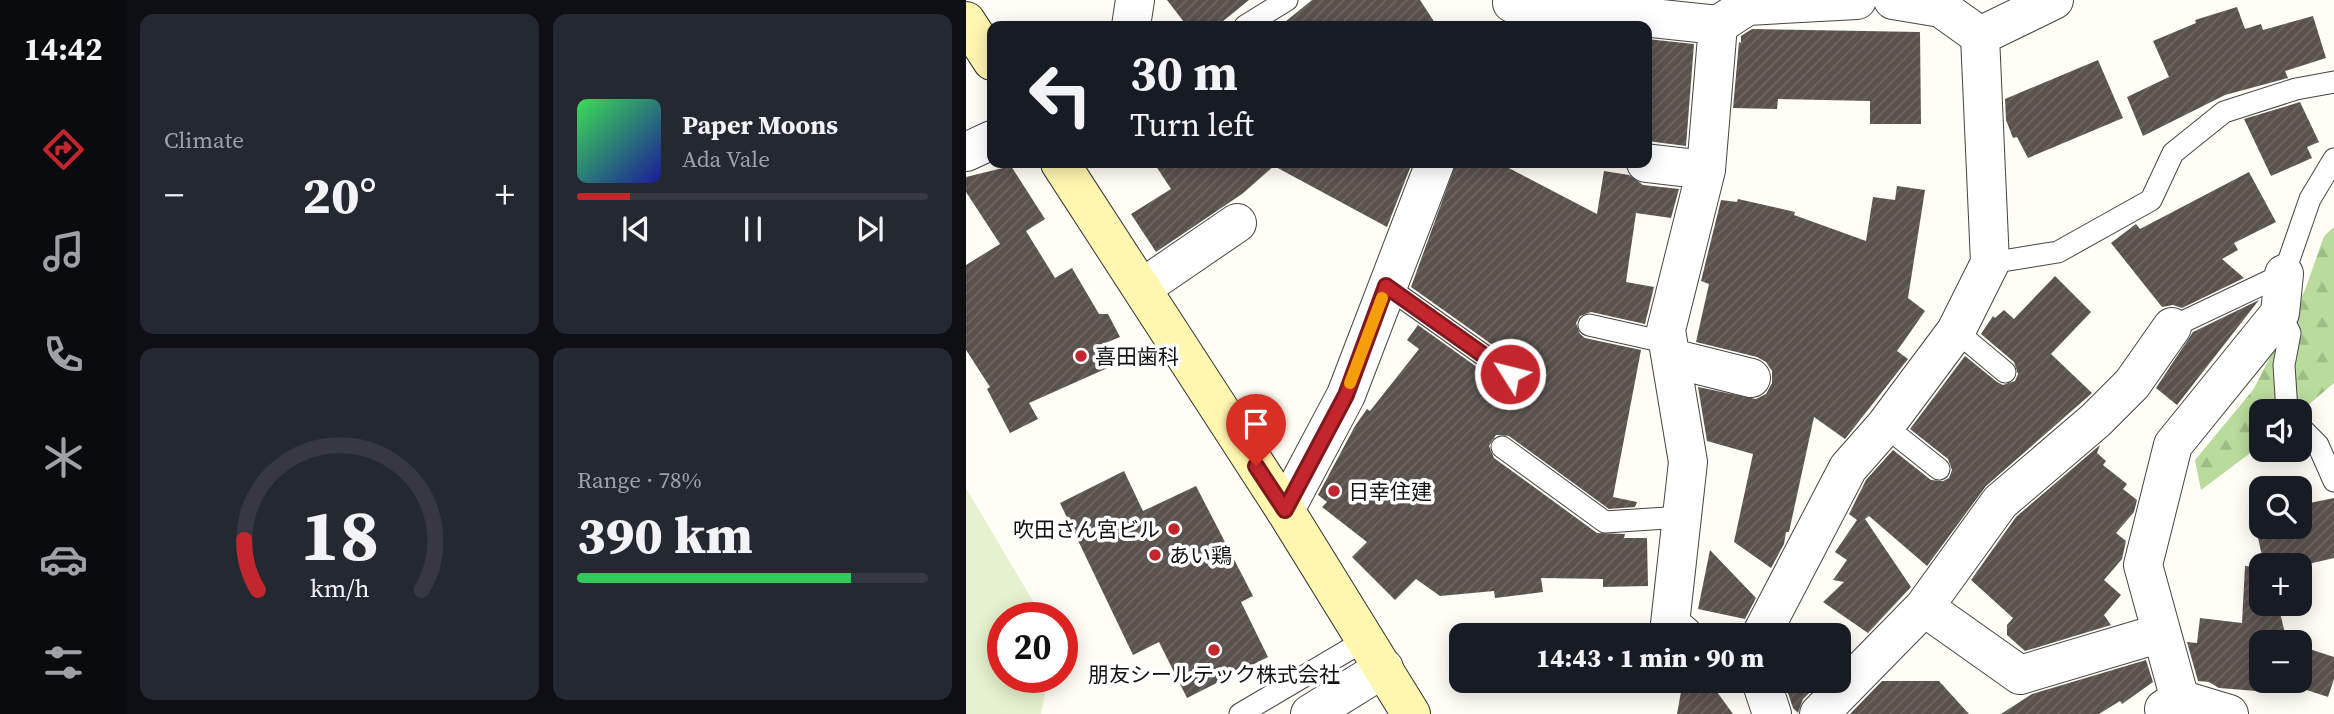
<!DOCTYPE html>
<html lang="en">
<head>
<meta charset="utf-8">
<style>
  body { margin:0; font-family:"Source Serif 4","Noto Sans JP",serif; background:#242831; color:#f1f3f6; height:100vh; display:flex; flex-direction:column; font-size:26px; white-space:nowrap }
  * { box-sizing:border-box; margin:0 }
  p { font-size:23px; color:#9ea1a6 }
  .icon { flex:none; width:38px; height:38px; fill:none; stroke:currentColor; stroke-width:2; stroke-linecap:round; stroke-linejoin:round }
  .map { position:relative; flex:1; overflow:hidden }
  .side { display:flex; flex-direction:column; gap:14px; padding:14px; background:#0d0f14; width:840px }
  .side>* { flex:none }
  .banner { position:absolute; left:21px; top:21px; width:665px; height:147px; border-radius:14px; box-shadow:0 4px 18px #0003; background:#171b24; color:#f1f3f6; overflow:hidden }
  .tools { position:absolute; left:1283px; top:399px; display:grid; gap:14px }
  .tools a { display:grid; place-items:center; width:63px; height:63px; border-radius:14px; background:#171b24; box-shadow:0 4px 18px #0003; font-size:35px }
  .speed { position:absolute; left:21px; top:602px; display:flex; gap:14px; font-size:35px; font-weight:700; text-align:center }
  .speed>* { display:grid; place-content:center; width:91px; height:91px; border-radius:50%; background:#171b24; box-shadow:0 4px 18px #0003; line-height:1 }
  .speed .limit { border:10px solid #d22; background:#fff; color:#111 }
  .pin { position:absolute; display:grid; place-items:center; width:60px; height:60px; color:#fff; margin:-72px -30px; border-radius:50% 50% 50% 0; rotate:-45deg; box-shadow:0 0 7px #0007 }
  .pin .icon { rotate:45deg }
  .me { position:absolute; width:77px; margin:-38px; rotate:306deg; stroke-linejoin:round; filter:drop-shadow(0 0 5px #0008) }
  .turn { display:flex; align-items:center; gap:24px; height:147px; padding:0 28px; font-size:32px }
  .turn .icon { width:91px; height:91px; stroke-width:2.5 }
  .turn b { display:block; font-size:49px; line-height:60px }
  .big { font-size:52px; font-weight:800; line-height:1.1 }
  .side .card { flex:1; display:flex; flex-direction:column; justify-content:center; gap:10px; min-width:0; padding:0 24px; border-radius:14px; background:#242831 }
  .side .dial { align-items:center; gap:0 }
  .dial svg { height:182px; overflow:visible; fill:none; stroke:#363941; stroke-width:7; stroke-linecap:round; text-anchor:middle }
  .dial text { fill:#f1f3f6; stroke:none }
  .song { display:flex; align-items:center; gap:21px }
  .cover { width:84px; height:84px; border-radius:10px; background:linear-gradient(135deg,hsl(130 70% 55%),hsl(240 70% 35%)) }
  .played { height:7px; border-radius:4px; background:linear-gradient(90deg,#c4262e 15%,#363941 15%) }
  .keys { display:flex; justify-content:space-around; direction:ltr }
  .heat { display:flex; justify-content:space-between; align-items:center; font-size:38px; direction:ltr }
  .charge { height:10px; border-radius:5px; background:linear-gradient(90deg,#34c759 78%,#363941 0) }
  .side .tiles { flex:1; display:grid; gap:14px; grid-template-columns:repeat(2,1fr) }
  .trip { position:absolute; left:483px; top:623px; width:402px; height:70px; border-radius:14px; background:#171b24; box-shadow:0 4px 18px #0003; font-weight:800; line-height:70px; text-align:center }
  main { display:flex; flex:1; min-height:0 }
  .tabs { display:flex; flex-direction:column; width:126px; justify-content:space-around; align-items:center; background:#090b0e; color:#9ea1a6 }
  .tabs .icon { width:49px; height:49px }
  .tabs .selected { color:#c4262e }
  .tabs b { font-size:32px; color:#f1f3f6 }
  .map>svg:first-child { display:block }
</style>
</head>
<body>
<main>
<nav class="tabs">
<b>14:42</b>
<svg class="icon selected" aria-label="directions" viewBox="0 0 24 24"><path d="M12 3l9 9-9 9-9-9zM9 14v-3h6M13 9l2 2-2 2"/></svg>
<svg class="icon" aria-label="music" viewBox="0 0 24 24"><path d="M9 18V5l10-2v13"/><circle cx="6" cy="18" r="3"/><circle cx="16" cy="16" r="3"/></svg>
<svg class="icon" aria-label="phone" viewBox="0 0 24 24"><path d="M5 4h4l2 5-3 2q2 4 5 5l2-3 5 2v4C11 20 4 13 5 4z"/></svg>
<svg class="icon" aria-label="climate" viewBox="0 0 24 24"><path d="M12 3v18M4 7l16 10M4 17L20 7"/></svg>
<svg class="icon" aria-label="car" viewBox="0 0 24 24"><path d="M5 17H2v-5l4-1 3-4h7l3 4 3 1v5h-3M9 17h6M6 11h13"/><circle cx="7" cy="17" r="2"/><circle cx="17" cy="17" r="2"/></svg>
<svg class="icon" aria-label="filters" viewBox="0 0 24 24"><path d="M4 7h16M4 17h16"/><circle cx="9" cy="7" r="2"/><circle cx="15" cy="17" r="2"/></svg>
</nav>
<section class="side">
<div class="tiles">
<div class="card"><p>Climate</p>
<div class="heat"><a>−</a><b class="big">20°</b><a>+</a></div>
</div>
<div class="card">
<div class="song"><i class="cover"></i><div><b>Paper Moons</b><p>Ada Vale</p></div></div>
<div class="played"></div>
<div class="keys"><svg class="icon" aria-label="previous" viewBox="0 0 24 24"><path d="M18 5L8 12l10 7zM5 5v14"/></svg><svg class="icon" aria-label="pause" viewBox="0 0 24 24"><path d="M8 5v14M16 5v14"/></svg><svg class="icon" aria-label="next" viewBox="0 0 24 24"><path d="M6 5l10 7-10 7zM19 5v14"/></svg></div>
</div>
<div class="card dial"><svg viewBox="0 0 100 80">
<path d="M14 69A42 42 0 1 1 86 69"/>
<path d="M14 69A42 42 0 0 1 8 47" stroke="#c4262e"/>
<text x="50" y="56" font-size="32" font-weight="700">18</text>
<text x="50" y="72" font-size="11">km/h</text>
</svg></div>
<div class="card"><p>Range · 78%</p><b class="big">390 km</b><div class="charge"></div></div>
</div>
</section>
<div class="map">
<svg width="1368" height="714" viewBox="0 0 1368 714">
  <defs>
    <pattern id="forest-firs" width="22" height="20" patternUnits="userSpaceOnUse" patternTransform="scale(1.75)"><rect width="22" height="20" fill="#b9dc9c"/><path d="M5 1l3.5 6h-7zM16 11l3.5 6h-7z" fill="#9ebc85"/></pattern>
    <pattern id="building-hatch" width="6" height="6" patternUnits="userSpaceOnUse" patternTransform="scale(1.75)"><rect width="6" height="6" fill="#5a524d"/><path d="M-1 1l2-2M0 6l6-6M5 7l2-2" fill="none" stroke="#6d6662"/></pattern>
  </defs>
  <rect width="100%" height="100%" fill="#fffdf5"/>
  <path fill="url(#forest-firs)" d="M 1368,227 L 1368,383 L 1334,412 L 1295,411 L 1295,445 L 1235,490 L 1229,460 L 1287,390 L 1339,290 L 1358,236 Z"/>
  <path fill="#e6f2cf" d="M 0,488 L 77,618 L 37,618 L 37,677 L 82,677 L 75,714 L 0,714 Z"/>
  <path fill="url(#building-hatch)" d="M 201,0 L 283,0 L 251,26 L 221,26 Z
    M 346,0 L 454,0 L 471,26 L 314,26 Z
    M 1271,7 L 1279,29 L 1295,24 L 1297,30 L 1347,16 L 1360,58 L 1319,71 L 1322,78 L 1259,95 L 1177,136 L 1161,97 L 1203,77 L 1187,41 L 1230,23 L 1229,20 Z
    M 786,29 L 954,32 L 955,124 L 904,124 L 904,101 L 812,99 L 811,109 L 767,108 L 773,42 L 775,43 L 775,36 Z
    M 681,39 L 728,44 L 720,146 L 681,141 Z
    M 1132,60 L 1157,118 L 1062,158 L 1051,137 L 1047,138 L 1040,120 L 1039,99 Z
    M 1334,102 L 1353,142 L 1341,147 L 1346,158 L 1305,176 L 1278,119 Z
    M 188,163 L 446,163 L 421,227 L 308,166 L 276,194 L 190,252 L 165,214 L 205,189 Z
    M 490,163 L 533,163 L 631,214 L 638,171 L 663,175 L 677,185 L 713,189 L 705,218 L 670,213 L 660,282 L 688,287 L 679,324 L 625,312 L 614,316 L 610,323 L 614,334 L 619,338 L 675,350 L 647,497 L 671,502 L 669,507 L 643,509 L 543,436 L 530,435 L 523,446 L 528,458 L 631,533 L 659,534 L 658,538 L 681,538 L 682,586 L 637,587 L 637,579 L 575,578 L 577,592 L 529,598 L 528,591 L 474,596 L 450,579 L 429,600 L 386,557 L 401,542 L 356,507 L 361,502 L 352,495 L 389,426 L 401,409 L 404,411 L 453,349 L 441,340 L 452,325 L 536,385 L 549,386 L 555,381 L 556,369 L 552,363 L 445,287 Z
    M 45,166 L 79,219 L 60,231 L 89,278 L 106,268 L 133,314 L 142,314 L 154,337 L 137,344 L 146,366 L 63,403 L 72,419 L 44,433 L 21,389 L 24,387 L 0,350 L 0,265 L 34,244 L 0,192 L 0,177 Z
    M 1283,172 L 1310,222 L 1268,243 L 1272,250 L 1256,259 L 1278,278 L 1216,308 L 1207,305 L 1196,307 L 1145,243 L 1170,224 L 1174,229 Z
    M 931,186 L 959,190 L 942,298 L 959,311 L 931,351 L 942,359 L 879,439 L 848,417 L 823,532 L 820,532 L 818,544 L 805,568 L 768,542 L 787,454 L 741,441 L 732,387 L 790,399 L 800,394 L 806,383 L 806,371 L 800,362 L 791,357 L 730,342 L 743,284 L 735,281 L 755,200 L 771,202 L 772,199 L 829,212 L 828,215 L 900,241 L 907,197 L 929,200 Z
    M 1089,276 L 1125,312 L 1085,354 L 1126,393 L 1020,486 L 961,566 L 903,516 L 899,519 L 945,587 L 902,633 L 857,602 L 878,582 L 867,580 L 881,560 L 869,552 L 891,520 L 883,514 L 900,480 L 927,450 L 965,480 L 977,481 L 983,478 L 986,470 L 982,459 L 944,429 L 999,356 L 1031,382 L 1037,385 L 1049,381 L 1052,374 L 1048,362 L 1015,334 L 1027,316 L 1029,318 L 1038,310 L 1048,319 Z
    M 1293,300 L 1211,405 L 1190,388 L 1227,332 Z
    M 1134,445 L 1131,453 L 1140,461 L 1137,465 L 1161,484 L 1157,489 L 1171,500 L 1168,512 L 1150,533 L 1160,541 L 1156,559 L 1138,580 L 1155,595 L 1138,615 L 1145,625 L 1059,651 L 1041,635 L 1041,625 L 1047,618 L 1005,580 L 1050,517 Z
    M 158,471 L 177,511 L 230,486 L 287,596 L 275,602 L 302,657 L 221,698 L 193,642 L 167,655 L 94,503 Z
    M 1368,498 L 1368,558 L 1334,566 L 1298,565 L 1287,515 L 1295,513 L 1295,527 L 1334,527 L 1334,505 Z
    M 744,550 L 790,598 L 779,619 L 732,609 Z
    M 1279,566 L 1295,567 L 1295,604 L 1312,604 L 1321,642 L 1295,642 L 1295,681 L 1304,681 L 1303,692 L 1253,688 L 1243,682 L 1232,681 L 1221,642 L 1231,643 L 1234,618 L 1276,623 Z
    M 1334,646 L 1368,657 L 1368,679 L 1362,697 L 1313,681 L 1334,681 Z
    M 1180,660 L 1187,682 L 1156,704 L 1154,701 L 1133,714 L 1035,714 L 1066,694 Z
    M 717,681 L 743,681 L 767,714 L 711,714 Z
    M 818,681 L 855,681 L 837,699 L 832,713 L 827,708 Z
    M 916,681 L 973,681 L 1003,714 L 884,714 Z"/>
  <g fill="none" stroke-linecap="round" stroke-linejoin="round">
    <g stroke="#444" stroke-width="23">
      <path id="lane" d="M 279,26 L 321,0
        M 1024,263 L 1092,252 L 1185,200 L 1207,153 L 1258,112 L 1330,89 L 1368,82
        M 420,286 L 544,374
        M 1314,313 L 1324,333 L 1318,365 L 1321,411
        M 623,325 L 703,343
        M 1206,327 L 1318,274 L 1344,199 L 1368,159
        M 990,331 L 1039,372
        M 919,426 L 973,469
        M 1334,427 L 1352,445 L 1368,481
        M 536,447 L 639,522 L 716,517
        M 274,714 L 401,639"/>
    </g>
    <g stroke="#444" stroke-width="40">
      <path id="street" d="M 546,3 L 752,25
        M 165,26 L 169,0
        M 1014,36 L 1088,0
        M 0,152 L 26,140
        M 680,163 L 740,170
        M 176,288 L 271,223
        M 705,358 L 785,378
        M 319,510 L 380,395 L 469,163
        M 958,607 L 1054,675 L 1195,633
        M 717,635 L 704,624 L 722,462 L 700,330 L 740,170 L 752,25 L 781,6 L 891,0
        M 795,635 L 882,468 L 919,426 L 990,331 L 1024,263 L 1014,36 L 975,8 L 927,0
        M 795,681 L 806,714
        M 1198,709 L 1213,699 L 1263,714
        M 344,714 L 418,668
        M 853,714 L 958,607 L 1034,502 L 1130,420 L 1166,384 L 1206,327
        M 1218,714 L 1177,565 L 1207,445 L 1314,313 L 1318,274"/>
    </g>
    <g stroke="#333" stroke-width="40">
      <path id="secondary" d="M 0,21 L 26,61
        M 94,163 L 319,510 L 445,714"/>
    </g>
    <use href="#lane" stroke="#fff" stroke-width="21"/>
    <use href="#street" stroke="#fff" stroke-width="38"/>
    <use href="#secondary" stroke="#fff6b0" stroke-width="38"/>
  </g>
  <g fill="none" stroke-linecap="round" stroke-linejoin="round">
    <g stroke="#7f191e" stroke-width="18">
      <path id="route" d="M 290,466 L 319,510 L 380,395 L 420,286 L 544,374"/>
    </g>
    <use href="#route" stroke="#c4262e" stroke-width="12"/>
    <path stroke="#f59e0b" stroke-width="12" d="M 384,383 L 416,298"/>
  </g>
  <g fill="#c4262e" stroke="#fff" stroke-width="2.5">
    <circle cx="115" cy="356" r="7"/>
    <circle cx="368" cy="491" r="7"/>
    <circle cx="208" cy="529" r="7"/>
    <circle cx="189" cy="555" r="7"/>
    <circle cx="248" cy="650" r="7"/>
  </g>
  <g text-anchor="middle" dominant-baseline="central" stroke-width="7" stroke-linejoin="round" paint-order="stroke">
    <g font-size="21" fill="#111" stroke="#fff" text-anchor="start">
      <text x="129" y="356">喜田歯科</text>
      <text x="382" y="491">日幸住建</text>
      <text x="194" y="529" text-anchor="end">吹田さん宮ビル</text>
      <text x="203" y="555">あい鶏</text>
      <text x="248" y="674" text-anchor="middle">朋友シールテック株式会社</text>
    </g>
  </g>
</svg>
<div class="tools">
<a><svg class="icon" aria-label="sound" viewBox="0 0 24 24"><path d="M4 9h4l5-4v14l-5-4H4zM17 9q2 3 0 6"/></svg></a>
<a><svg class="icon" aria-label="search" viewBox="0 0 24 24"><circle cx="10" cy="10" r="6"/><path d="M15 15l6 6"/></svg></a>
<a>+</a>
<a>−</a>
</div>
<div class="speed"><div class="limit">20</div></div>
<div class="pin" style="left:290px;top:466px;background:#d93025"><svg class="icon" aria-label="arrive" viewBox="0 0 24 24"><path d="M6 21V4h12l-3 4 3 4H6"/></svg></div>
<svg class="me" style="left:544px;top:374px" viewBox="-20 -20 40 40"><circle r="17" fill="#c4262e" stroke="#fff" stroke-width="3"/><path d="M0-11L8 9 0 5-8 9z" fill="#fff"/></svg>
<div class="trip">14:43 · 1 min · 90 m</div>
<div class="banner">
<div class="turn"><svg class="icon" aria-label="left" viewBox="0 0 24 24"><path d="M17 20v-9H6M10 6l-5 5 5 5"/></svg><div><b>30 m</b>Turn left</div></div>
</div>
</div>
</main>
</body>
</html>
